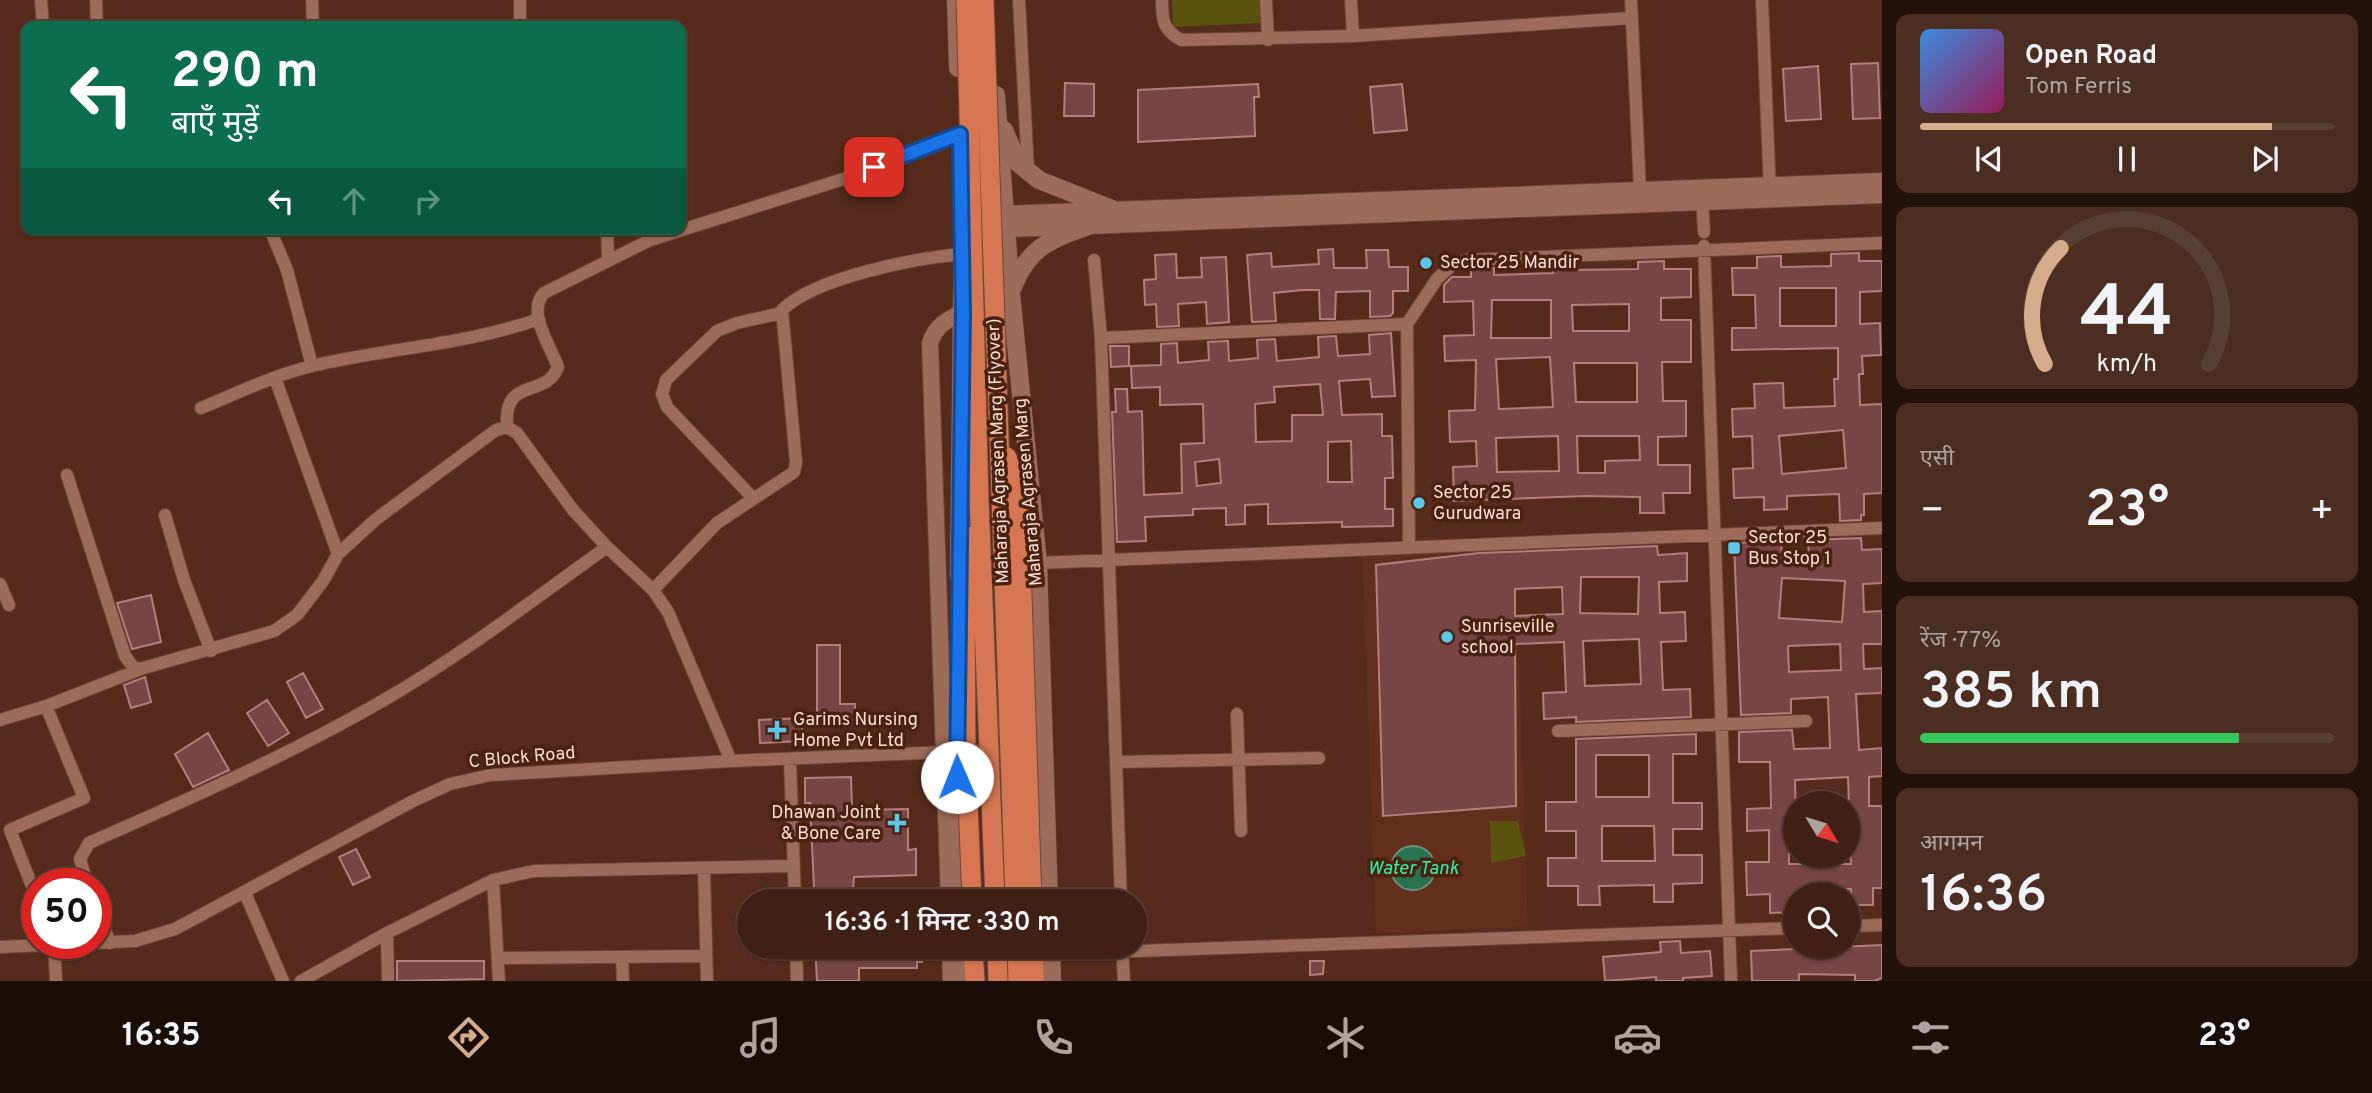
<!DOCTYPE html>
<html lang="hi">
<head>
<meta charset="utf-8">
<style>
  body { margin:0; font-family:Overpass,"Noto Sans Devanagari",sans-serif; background:#4b2d22; color:#f1f3f6; height:100vh; display:flex; flex-direction:column; font-size:26px; white-space:nowrap }
  * { box-sizing:border-box; margin:0 }
  p { font-size:23px; color:#aea3a0 }
  .icon { flex:none; width:38px; height:38px; fill:none; stroke:currentColor; stroke-width:2; stroke-linecap:round; stroke-linejoin:round }
  .map { position:relative; flex:1; overflow:hidden }
  .details { display:flex; flex-direction:column; gap:14px; padding:14px; background:#23120b; width:490px }
  .details>* { flex:none }
  .hud { position:absolute; left:21px; top:21px; width:665px; height:214px; border-radius:14px; box-shadow:0 2px 5px #0004,0 0 0 2px #593e34; background:#0b6e4f; color:#fff; overflow:hidden }
  .needle { width:46px; rotate:128deg }
  .controls { position:absolute; left:1783px; top:791px; display:grid; gap:14px }
  .controls a { display:grid; place-items:center; width:77px; height:77px; border-radius:50%; background:#402014; box-shadow:0 2px 5px #0004,0 0 0 2px #593e34; font-size:35px }
  .speed { position:absolute; left:21px; top:868px; display:flex; gap:14px; font-size:35px; font-weight:700; text-align:center }
  .speed>* { display:grid; place-content:center; width:91px; height:91px; border-radius:50%; background:#402014; box-shadow:0 2px 5px #0004,0 0 0 2px #593e34; line-height:1 }
  .speed .limit { border:10px solid #d22; background:#fff; color:#111 }
  .pin { position:absolute; display:grid; place-items:center; width:60px; height:60px; color:#fff; margin:-30px; border-radius:14px; box-shadow:0 4px 10px #0006 }
  .me { position:absolute; width:77px; margin:-38px; rotate:359deg; stroke-linejoin:round; filter:drop-shadow(0 0 5px #0008) }
  .turn { display:flex; align-items:center; gap:24px; height:147px; padding:0 35px; font-size:32px }
  .turn .icon { width:91px; height:91px; stroke-width:2.5 }
  .turn b { display:block; font-size:49px; line-height:60px }
  .lanes { display:flex; align-items:center; height:66px; padding:0 35px; background:#0003; justify-content:center; gap:35px; direction:ltr }
  .lanes .off { opacity:.35 }
  .big { font-size:52px; font-weight:600; line-height:1.1 }
  .details .card { flex:1; display:flex; flex-direction:column; justify-content:center; gap:10px; min-width:0; padding:0 24px; border-radius:14px; background:#4b2d22 }
  .details .dial { align-items:center; gap:0 }
  .dial svg { height:182px; overflow:visible; fill:none; stroke:#593e34; stroke-width:7; stroke-linecap:round; text-anchor:middle }
  .dial text { fill:#f1f3f6; stroke:none }
  .song { display:flex; align-items:center; gap:21px }
  .cover { width:84px; height:84px; border-radius:10px; background:linear-gradient(135deg,hsl(210 70% 55%),hsl(330 70% 35%)) }
  .played { height:7px; border-radius:4px; background:linear-gradient(90deg,#d6ab8b 85%,#593e34 85%) }
  .keys { display:flex; justify-content:space-around; direction:ltr }
  .heat { display:flex; justify-content:space-between; align-items:center; font-size:38px; direction:ltr }
  .charge { height:10px; border-radius:5px; background:linear-gradient(90deg,#34c759 77%,#593e34 0) }
  .trip { position:absolute; left:737px; top:889px; width:410px; height:70px; border-radius:35px; background:#402014; box-shadow:0 2px 5px #0004,0 0 0 2px #593e34; font-weight:600; line-height:70px; text-align:center }
  .tabs { display:flex; height:112px; justify-content:space-around; align-items:center; background:#1a0d08; color:#aea3a0 }
  .tabs .icon { width:49px; height:49px }
  .tabs .on { color:#d6ab8b }
  .tabs b { font-size:32px; color:#f1f3f6 }
  main { display:flex; flex:1; min-height:0 }
  .map>svg:first-child { display:block }
</style>
</head>
<body>
<main>
<div class="map">
<svg width="1882" height="981" viewBox="0 0 1882 981">
  <rect width="100%" height="100%" fill="#562b1b"/>
  <path fill="#612f1b" d="M 1515,549 L 1528,927 L 1376,933 L 1362,556 Z"/>
  <path fill="#5b520f" d="M 1172,0 L 1261,0 L 1262,23 L 1173,27 Z
    M 1490,821 L 1518,821 L 1526,856 L 1491,863 Z"/>
  <path fill="#297252" stroke="#689279" stroke-width="2" d="M1391 868a22 22 0 1 1 44 0a22 22 0 1 1-44 0Z"/>
  <path fill="#764544" stroke="#b57e7c" stroke-width="2" fill-rule="evenodd" d="M 1878,63 L 1880,118 L 1853,119 L 1851,64 Z
    M 1818,66 L 1821,119 L 1786,121 L 1783,69 Z
    M 1065,83 L 1094,84 L 1094,116 L 1064,116 Z
    M 1258,84 L 1259,97 L 1254,97 L 1255,136 L 1138,142 L 1138,90 Z
    M 1402,84 L 1407,130 L 1374,133 L 1370,87 Z
    M 1333,249 L 1334,268 L 1367,268 L 1366,250 L 1388,250 L 1389,267 L 1408,267 L 1408,291 L 1393,291 L 1393,313 L 1390,316 L 1370,317 L 1370,291 L 1336,292 L 1335,319 L 1320,319 L 1319,290 L 1302,290 L 1274,293 L 1276,321 L 1252,322 L 1247,255 L 1271,253 L 1272,267 L 1319,264 L 1318,250 Z
    M 1859,253 L 1859,261 L 1882,261 L 1882,291 L 1860,292 L 1860,324 L 1880,323 L 1881,355 L 1862,356 L 1863,374 L 1859,374 L 1860,405 L 1882,404 L 1882,493 L 1864,494 L 1864,515 L 1861,515 L 1861,520 L 1840,521 L 1839,494 L 1787,496 L 1787,509 L 1764,510 L 1764,497 L 1734,498 L 1733,469 L 1753,468 L 1752,436 L 1733,437 L 1732,409 L 1755,408 L 1754,384 L 1783,383 L 1784,408 L 1835,406 L 1834,379 L 1838,379 L 1838,348 L 1732,350 L 1732,328 L 1756,328 L 1755,295 L 1733,295 L 1732,268 L 1757,268 L 1757,257 L 1781,256 L 1781,267 L 1831,266 L 1831,254 ZM 1780,288 L 1836,288 L 1836,326 L 1780,326 ZM 1843,430 L 1846,468 L 1782,474 L 1779,436 Z
    M 1176,254 L 1177,278 L 1202,277 L 1201,258 L 1226,257 L 1229,322 L 1207,324 L 1206,302 L 1178,304 L 1179,326 L 1157,327 L 1156,304 L 1145,305 L 1144,280 L 1156,279 L 1155,255 Z
    M 1664,261 L 1664,269 L 1691,269 L 1691,297 L 1661,298 L 1661,320 L 1691,320 L 1691,362 L 1662,362 L 1663,401 L 1686,401 L 1686,436 L 1658,437 L 1658,465 L 1690,465 L 1690,493 L 1663,493 L 1664,513 L 1640,513 L 1640,497 L 1586,496 L 1454,501 L 1453,467 L 1477,466 L 1476,441 L 1450,442 L 1449,411 L 1475,410 L 1476,360 L 1445,361 L 1444,336 L 1474,335 L 1473,301 L 1444,302 L 1444,285 L 1452,277 L 1471,277 L 1471,269 L 1494,268 L 1494,275 L 1553,273 L 1552,265 L 1570,265 L 1570,270 L 1638,269 L 1638,262 ZM 1492,300 L 1551,300 L 1551,338 L 1491,338 ZM 1629,304 L 1629,331 L 1573,331 L 1572,305 ZM 1550,357 L 1553,407 L 1499,409 L 1496,359 ZM 1574,363 L 1637,363 L 1637,402 L 1576,402 ZM 1558,436 L 1559,471 L 1497,472 L 1496,438 ZM 1577,436 L 1639,436 L 1640,460 L 1605,461 L 1605,473 L 1578,473 Z
    M 1391,333 L 1395,396 L 1372,397 L 1370,379 L 1339,381 L 1342,415 L 1382,414 L 1382,436 L 1392,436 L 1393,478 L 1385,478 L 1385,509 L 1393,509 L 1393,526 L 1342,527 L 1342,522 L 1268,524 L 1268,504 L 1245,505 L 1245,524 L 1226,525 L 1226,508 L 1193,509 L 1193,515 L 1145,517 L 1146,541 L 1117,542 L 1112,412 L 1116,412 L 1115,389 L 1127,389 L 1128,412 L 1142,411 L 1144,495 L 1182,493 L 1181,444 L 1204,443 L 1203,404 L 1160,405 L 1160,387 L 1132,388 L 1131,366 L 1161,365 L 1161,344 L 1177,343 L 1178,363 L 1209,360 L 1208,342 L 1228,341 L 1229,361 L 1258,358 L 1257,340 L 1275,339 L 1277,361 L 1319,357 L 1318,337 L 1336,336 L 1338,356 L 1370,354 L 1369,335 ZM 1320,384 L 1323,415 L 1292,415 L 1292,441 L 1256,442 L 1255,404 L 1275,402 L 1274,387 ZM 1351,441 L 1352,482 L 1328,482 L 1328,442 ZM 1219,459 L 1221,483 L 1197,486 L 1195,462 Z
    M 1110,346 L 1129,346 L 1129,366 L 1111,367 Z
    M 1861,538 L 1862,550 L 1882,549 L 1882,583 L 1863,584 L 1864,612 L 1882,611 L 1882,644 L 1863,644 L 1864,669 L 1882,668 L 1882,693 L 1856,694 L 1859,750 L 1882,748 L 1882,776 L 1869,777 L 1869,806 L 1882,806 L 1882,888 L 1873,888 L 1873,905 L 1851,905 L 1851,889 L 1800,890 L 1800,894 L 1796,894 L 1796,912 L 1770,913 L 1770,894 L 1747,895 L 1746,862 L 1769,862 L 1769,830 L 1747,831 L 1747,809 L 1771,808 L 1770,762 L 1739,762 L 1739,732 L 1792,730 L 1794,749 L 1830,748 L 1828,697 L 1791,699 L 1791,713 L 1741,715 L 1734,543 L 1781,541 L 1782,558 L 1809,557 L 1808,540 ZM 1782,578 L 1845,581 L 1842,622 L 1779,618 ZM 1840,644 L 1841,670 L 1789,672 L 1788,646 ZM 1848,777 L 1851,864 L 1789,864 L 1789,825 L 1796,825 L 1795,780 Z
    M 1657,546 L 1658,555 L 1687,553 L 1687,581 L 1659,582 L 1660,613 L 1685,612 L 1686,641 L 1661,642 L 1663,690 L 1690,689 L 1691,717 L 1576,722 L 1576,717 L 1544,719 L 1543,693 L 1566,692 L 1564,642 L 1515,644 L 1516,806 L 1383,816 L 1376,565 L 1479,553 ZM 1581,577 L 1639,577 L 1638,614 L 1580,613 ZM 1562,587 L 1563,614 L 1515,616 L 1515,589 ZM 1639,639 L 1641,684 L 1585,686 L 1583,641 Z
    M 151,595 L 161,642 L 132,649 L 117,603 Z
    M 817,645 L 840,645 L 840,704 L 855,704 L 855,723 L 817,723 Z
    M 303,673 L 323,709 L 306,718 L 287,682 Z
    M 145,677 L 151,702 L 131,708 L 124,685 Z
    M 267,700 L 289,733 L 268,746 L 247,713 Z
    M 802,718 L 802,741 L 760,743 L 759,720 Z
    M 208,733 L 229,770 L 193,787 L 175,754 Z
    M 1696,734 L 1696,754 L 1673,754 L 1673,803 L 1702,803 L 1702,829 L 1673,829 L 1673,855 L 1702,855 L 1702,883 L 1673,884 L 1673,902 L 1654,902 L 1654,885 L 1599,886 L 1600,905 L 1578,905 L 1578,886 L 1548,886 L 1548,858 L 1576,858 L 1576,831 L 1546,831 L 1546,802 L 1576,802 L 1576,739 ZM 1596,755 L 1649,755 L 1649,797 L 1596,797 ZM 1602,826 L 1654,826 L 1655,861 L 1602,861 Z
    M 851,777 L 852,810 L 908,809 L 908,850 L 916,849 L 916,875 L 854,877 L 852,901 L 809,901 L 809,888 L 814,888 L 810,803 L 805,803 L 805,778 Z
    M 356,849 L 370,877 L 353,885 L 339,857 Z
    M 1680,941 L 1681,953 L 1710,951 L 1712,976 L 1683,978 L 1683,981 L 1656,981 L 1656,977 L 1605,981 L 1603,957 L 1661,952 L 1660,942 Z
    M 1882,945 L 1882,978 L 1874,981 L 1855,981 L 1855,975 L 1799,974 L 1799,981 L 1752,981 L 1751,951 Z
    M 815,947 L 922,948 L 922,962 L 917,962 L 917,968 L 859,968 L 859,981 L 817,981 Z
    M 397,961 L 484,961 L 484,979 L 397,981 Z
    M 1310,961 L 1324,961 L 1323,974 L 1310,975 Z"/>
  <g fill="none" stroke-linecap="round" stroke-linejoin="round">
    <g stroke="#6c4738" stroke-width="14">
      <path id="minor" d="M 41,0 L 43,26
        M 96,0 L 97,26
        M 312,0 L 313,26
        M 1019,0 L 1028,171
        M 1162,0 C 1162,20 1163,30 1181,40 L 1353,36 L 1631,18
        M 1266,0 L 1268,40
        M 1351,0 L 1353,36
        M 1631,0 L 1640,190
        M 1762,0 L 1770,192
        M 520,26 L 520,0
        M 1702,195 L 1704,232
        M 270,229 L 287,270 L 312,366
        M 607,229 L 608,258
        M 1704,246 L 1731,981
        M 1094,260 L 1101,338 L 1121,901
        M 1101,338 L 1407,324
        M 275,378 L 338,554
        M 201,408 C 238,393 274,375 312,366 C 388,348 465,345 539,319
        M 507,427 C 503,375 545,400 558,367 C 551,347 526,312 544,293 L 650,240 L 853,176 L 960,134
        M 67,475 L 125,656 L 133,667 L 140,669 L 274,631 L 297,615 L 323,581 L 338,554 L 375,520 L 496,430 L 507,427 L 517,433 L 573,510 L 607,547
        M 752,497 L 667,407 L 662,394 L 666,380 L 717,331 L 737,323 L 781,313
        M 165,515 L 184,580 L 211,651
        M 1409,547 L 1407,324 L 1437,279 L 1451,266 L 1467,260 L 1882,243
        M 1038,563 L 1882,528
        M 0,584 L 9,605
        M 653,590 L 717,523 L 794,472 L 796,462 L 782,310 C 816,277 916,258 963,254
        M 1237,714 L 1241,831
        M 0,720 L 46,706
        M 1558,731 L 1806,721
        M 790,759 L 795,901
        M 1116,762 L 1319,758
        M 704,869 L 707,981
        M 493,880 L 499,981
        M 87,884 L 80,859 L 89,843 C 189,799 289,755 384,700 C 462,655 534,599 607,547 L 653,590 L 668,612 L 731,761
        M 245,893 L 283,981
        M 37,899 L 10,830 L 84,798 L 46,706 L 141,669
        M 96,908 L 110,943
        M 1848,926 L 1882,925
        M 387,933 L 388,981
        M 54,943 L 56,981
        M 0,947 L 135,941 L 175,929 L 413,801 L 450,784 L 491,775 L 731,761 L 994,750
        M 796,947 L 797,981
        M 1122,947 L 1124,981
        M 1051,954 L 1796,928
        M 622,957 L 623,981
        M 498,958 L 706,956
        M 301,981 L 387,933 L 493,880 L 534,871 L 794,866"/>
    </g>
    <g stroke="#6c4738" stroke-width="18">
      <path id="tertiary" d="M 1006,214 L 1882,181
        M 1007,229 L 1882,195
        M 949,901 L 930,343 C 936,325 947,320 963,312
        M 950,947 L 951,981"/>
    </g>
    <g stroke="#6c4738" stroke-width="19">
      <path id="secondary" d="M 956,0 L 958,68
        M 996,95 L 1011,294 L 1038,563 L 1049,901
        M 1004,130 L 1018,163 L 1039,180 L 1112,209
        M 1013,287 C 1029,246 1052,239 1091,225
        M 959,576 L 963,229
        M 957,761 L 961,901
        M 963,947 L 964,981
        M 1051,947 L 1052,981"/>
    </g>
    <g stroke="#6c4738" stroke-width="21">
      <path id="primary" d="M 973,947 L 975,981
        M 997,947 L 998,981
        M 1017,947 L 1018,981
        M 1033,947 L 1034,981"/>
    </g>
    <use href="#minor" stroke="#9c6b59" stroke-width="12"/>
    <use href="#tertiary" stroke="#9c6b59" stroke-width="16"/>
    <use href="#secondary" stroke="#9c6b59" stroke-width="18"/>
    <use href="#primary" stroke="#d67652" stroke-width="19"/>
    <g stroke="#6c4738" stroke-width="21" stroke-linecap="butt">
      <path id="primary-bridge" d="M 966,0 L 979,499 L 995,901
        M 984,0 L 1015,901
        M 1007,457 L 1019,502 L 1032,901
        M 972,901 L 966,752 L 965,580 L 972,536"/>
    </g>
    <use href="#primary-bridge" stroke="#d67652" stroke-width="19"/>
  </g>
  <g fill="none" stroke-linecap="round" stroke-linejoin="round">
    <g stroke="#114b97" stroke-width="18">
      <path id="route" d="M 874,167 L 960,134 L 963,312 L 957,777"/>
    </g>
    <use href="#route" stroke="#1a73e8" stroke-width="12"/>
  </g>
  <g fill="#5dc7e8" stroke="#4b2110" stroke-width="2.5">
    <circle cx="1426" cy="263" r="7"/>
    <circle cx="1419" cy="503" r="7"/>
    <rect x="1727" y="541" width="14" height="14" rx="3.5"/>
    <circle cx="1447" cy="637" r="7"/>
    <path d="M773.5 719.5h7v7h7v7h-7v7h-7v-7h-7v-7h7z"/>
    <path d="M893.5 812.5h7v7h7v7h-7v7h-7v-7h-7v-7h7z"/>
  </g>
  <g text-anchor="middle" dominant-baseline="central" stroke-width="7" stroke-linejoin="round" paint-order="stroke">
    <g font-size="18" fill="#faded3" stroke="#4b2110" text-anchor="start">
      <text x="1440" y="263">Sector 25 Mandir</text>
      <text x="1433" y="493">Sector 25<tspan x="1433" dy="21">Gurudwara</tspan></text>
      <text x="1748" y="538">Sector 25<tspan x="1748" dy="21">Bus Stop 1</tspan></text>
      <text x="1461" y="627">Sunriseville<tspan x="1461" dy="21">school</tspan></text>
      <text x="793" y="720">Garims Nursing<tspan x="793" dy="21">Home Pvt Ltd</tspan></text>
      <text x="881" y="813" text-anchor="end">Dhawan Joint<tspan x="881" dy="21">&amp; Bone Care</tspan></text>
    </g>
    <g font-size="18" fill="#faded3" stroke="#4b2110">
      <text transform="translate(999 451) rotate(-92)">Maharaja Agrasen Marg (Flyover)</text>
      <text transform="translate(1029 492) rotate(-95)">Maharaja Agrasen Marg</text>
      <text transform="translate(522 758) rotate(-5)">C Block Road</text>
    </g>
    <g font-size="19" font-style="italic" fill="#2ff2a8" stroke="#4b2110">
      <text x="1413" y="869">Water Tank</text>
    </g>
  </g>
</svg>
<div class="controls">
<a><svg class="needle" viewBox="-14 -14 28 28"><path d="M0-13l5 13h-10z" fill="#e53935"/><path d="M0 13l5-13h-10z" fill="#aea3a0"/></svg></a>
<a><svg class="icon" aria-label="search" viewBox="0 0 24 24"><circle cx="10" cy="10" r="6"/><path d="M15 15l6 6"/></svg></a>
</div>
<div class="speed"><div class="limit">50</div></div>
<div class="pin" style="left:874px;top:167px;background:#d93025"><svg class="icon" aria-label="arrive" viewBox="0 0 24 24"><path d="M6 21V4h12l-3 4 3 4H6"/></svg></div>
<svg class="me" style="left:957px;top:777px" viewBox="-20 -20 40 40"><circle r="19" fill="#fff"/><path d="M0-13L10 11 0 6-10 11z" fill="#1a73e8"/></svg>
<div class="trip">16:36 · 1 मिनट · 330 m</div>
<div class="hud">
<div class="turn"><svg class="icon" aria-label="left" viewBox="0 0 24 24"><path d="M17 20v-9H6M10 6l-5 5 5 5"/></svg><div><b>290 m</b>बाएँ मुड़ें</div></div>
<div class="lanes"><svg class="icon" aria-label="left" viewBox="0 0 24 24"><path d="M17 20v-9H6M10 6l-5 5 5 5"/></svg><svg class="icon off" aria-label="ahead" viewBox="0 0 24 24"><path d="M12 20V5M6 11l6-6 6 6"/></svg><svg class="icon off" aria-label="right" viewBox="0 0 24 24"><path d="M7 20v-9h11M14 6l5 5-5 5"/></svg></div>
</div>
</div>
<section class="details">
<div class="card">
<div class="song"><i class="cover"></i><div><b>Open Road</b><p>Tom Ferris</p></div></div>
<div class="played"></div>
<div class="keys"><svg class="icon" aria-label="previous" viewBox="0 0 24 24"><path d="M18 5L8 12l10 7zM5 5v14"/></svg><svg class="icon" aria-label="pause" viewBox="0 0 24 24"><path d="M8 5v14M16 5v14"/></svg><svg class="icon" aria-label="next" viewBox="0 0 24 24"><path d="M6 5l10 7-10 7zM19 5v14"/></svg></div>
</div>
<div class="card dial"><svg viewBox="0 0 100 80">
<path d="M14 69A42 42 0 1 1 86 69"/>
<path d="M14 69A42 42 0 0 1 21 18" stroke="#d6ab8b"/>
<text x="50" y="56" font-size="32" font-weight="700">44</text>
<text x="50" y="72" font-size="11">km/h</text>
</svg></div>
<div class="card"><p>एसी</p>
<div class="heat"><a>−</a><b class="big">23°</b><a>+</a></div>
</div>
<div class="card"><p>रेंज · 77%</p><b class="big">385 km</b><div class="charge"></div></div>
<div class="card"><p>आगमन</p><b class="big">16:36</b></div>
</section>
</main>
<nav class="tabs">
<b>16:35</b>
<svg class="icon on" aria-label="directions" viewBox="0 0 24 24"><path d="M12 3l9 9-9 9-9-9zM9 14v-3h6M13 9l2 2-2 2"/></svg>
<svg class="icon" aria-label="music" viewBox="0 0 24 24"><path d="M9 18V5l10-2v13"/><circle cx="6" cy="18" r="3"/><circle cx="16" cy="16" r="3"/></svg>
<svg class="icon" aria-label="phone" viewBox="0 0 24 24"><path d="M5 4h4l2 5-3 2q2 4 5 5l2-3 5 2v4C11 20 4 13 5 4z"/></svg>
<svg class="icon" aria-label="climate" viewBox="0 0 24 24"><path d="M12 3v18M4 7l16 10M4 17L20 7"/></svg>
<svg class="icon" aria-label="car" viewBox="0 0 24 24"><path d="M5 17H2v-5l4-1 3-4h7l3 4 3 1v5h-3M9 17h6M6 11h13"/><circle cx="7" cy="17" r="2"/><circle cx="17" cy="17" r="2"/></svg>
<svg class="icon" aria-label="filters" viewBox="0 0 24 24"><path d="M4 7h16M4 17h16"/><circle cx="9" cy="7" r="2"/><circle cx="15" cy="17" r="2"/></svg>
<b>23°</b>
</nav>
</body>
</html>
